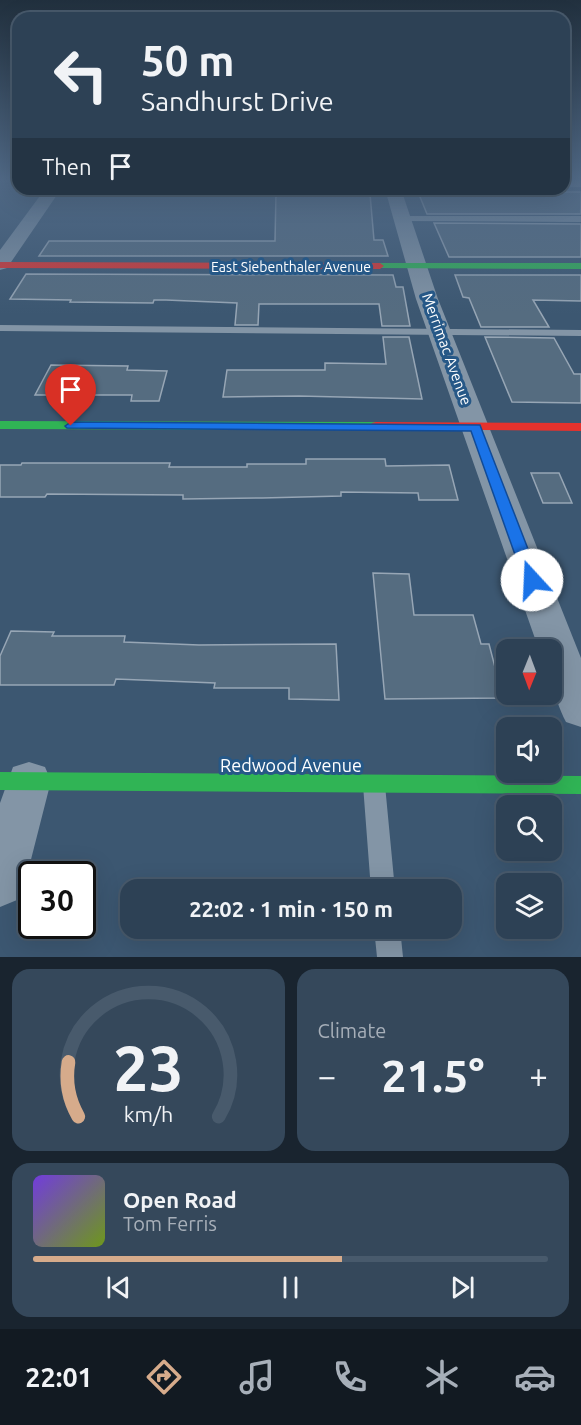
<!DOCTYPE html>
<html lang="en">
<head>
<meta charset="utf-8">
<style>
  body { margin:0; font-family:Ubuntu,sans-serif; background:#35485b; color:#f1f3f6; height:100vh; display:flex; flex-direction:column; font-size:22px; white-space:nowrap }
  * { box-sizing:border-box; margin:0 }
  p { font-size:20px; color:#a7afb9 }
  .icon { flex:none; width:33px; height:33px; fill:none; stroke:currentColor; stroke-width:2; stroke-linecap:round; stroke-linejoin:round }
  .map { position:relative; height:957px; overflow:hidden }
  .panel { display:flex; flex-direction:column; gap:12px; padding:12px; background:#19242f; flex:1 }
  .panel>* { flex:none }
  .hud { position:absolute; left:12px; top:12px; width:558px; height:183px; border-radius:18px; box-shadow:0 6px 24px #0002,0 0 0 2px #485a6c; background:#2d4155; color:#f1f3f6; overflow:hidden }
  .needle { width:39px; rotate:181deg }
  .tools { position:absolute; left:496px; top:639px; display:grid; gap:12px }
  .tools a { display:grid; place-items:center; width:66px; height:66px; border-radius:12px; background:#2d4155; box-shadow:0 6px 24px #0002,0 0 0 2px #485a6c; font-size:30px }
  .speed { position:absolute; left:18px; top:861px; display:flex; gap:12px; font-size:30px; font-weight:700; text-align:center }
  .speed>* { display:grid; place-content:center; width:78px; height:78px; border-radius:50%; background:#2d4155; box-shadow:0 6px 24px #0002,0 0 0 2px #485a6c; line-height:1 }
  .speed .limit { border:3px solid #111; border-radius:9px; background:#fff; color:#111 }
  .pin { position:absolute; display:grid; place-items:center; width:51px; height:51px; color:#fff; margin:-62px -26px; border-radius:50% 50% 50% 0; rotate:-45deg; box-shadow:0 0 6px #0007 }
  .pin .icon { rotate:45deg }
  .me { position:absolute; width:66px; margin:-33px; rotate:340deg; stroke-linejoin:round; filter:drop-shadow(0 0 4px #0008) }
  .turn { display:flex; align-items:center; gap:21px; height:126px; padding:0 30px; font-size:27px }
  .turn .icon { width:78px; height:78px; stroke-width:2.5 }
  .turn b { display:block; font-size:42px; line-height:51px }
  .then { display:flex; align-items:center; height:57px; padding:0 30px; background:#0003; gap:12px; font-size:22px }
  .big { font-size:45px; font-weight:600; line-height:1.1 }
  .panel .widget { flex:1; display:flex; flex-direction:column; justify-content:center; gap:9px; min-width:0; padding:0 21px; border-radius:18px; background:#35485b }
  .panel .dial { align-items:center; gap:0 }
  .dial svg { height:156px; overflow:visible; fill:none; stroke:#485a6c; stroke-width:7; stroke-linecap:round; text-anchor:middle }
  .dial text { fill:#f1f3f6; stroke:none }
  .song { display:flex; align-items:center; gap:18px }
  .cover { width:72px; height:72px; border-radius:9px; background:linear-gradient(135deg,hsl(260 70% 55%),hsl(80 70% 35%)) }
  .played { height:6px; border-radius:3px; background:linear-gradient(90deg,#d6ab8b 60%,#485a6c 60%) }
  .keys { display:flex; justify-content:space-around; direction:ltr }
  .heat { display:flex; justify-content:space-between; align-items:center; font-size:33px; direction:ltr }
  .panel .tiles { flex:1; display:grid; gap:12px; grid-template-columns:1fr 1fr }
  .widget:last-child { grid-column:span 2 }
  .trip { position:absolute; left:120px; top:879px; width:342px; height:60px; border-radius:18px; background:#2d4155; box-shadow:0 6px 24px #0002,0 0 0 2px #485a6c; font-weight:600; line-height:60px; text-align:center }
  .tabs { display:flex; height:96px; justify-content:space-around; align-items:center; background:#121a22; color:#a7afb9 }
  .tabs .icon { width:42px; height:42px }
  .tabs .active { color:#d6ab8b }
  .tabs b { font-size:27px; color:#f1f3f6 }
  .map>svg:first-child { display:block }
</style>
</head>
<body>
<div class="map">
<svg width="581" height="957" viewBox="0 0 581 957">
  <rect width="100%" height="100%" fill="#3c5771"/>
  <path fill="#556c80" stroke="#97a6b5" stroke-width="1.5" d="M 418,192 L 581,192 L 581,214 L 427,214 Z
    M 276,193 L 370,194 L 374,240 L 383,240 L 388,256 L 39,256 L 49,241 L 275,241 Z
    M 434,223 L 581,224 L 581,257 L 449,257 Z
    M 26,274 L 393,275 L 396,287 L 403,287 L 410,326 L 382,326 L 379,304 L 259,304 L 258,325 L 235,325 L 237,303 L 166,300 L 154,300 L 153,303 L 70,302 L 71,300 L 10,299 Z
    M 455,275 L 581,275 L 581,301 L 533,300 L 549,327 L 481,327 L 469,298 L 463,297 Z
    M 383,337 L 409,337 L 422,399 L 299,396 L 223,397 L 227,370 L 325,370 L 325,363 L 386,364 Z
    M 485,337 L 554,338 L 574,374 L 581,374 L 581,403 L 512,402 Z
    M 51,365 L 128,366 L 127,370 L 167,371 L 159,401 L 131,401 L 132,395 L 35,395 Z
    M 306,459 L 385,459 L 386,466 L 449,465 L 458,500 L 419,500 L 418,493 L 341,492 L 341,496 L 262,498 L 183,499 L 183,495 L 47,494 L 45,497 L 0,497 L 0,465 L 21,465 L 22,463 L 170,463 L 169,467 L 247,467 L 247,464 L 306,464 Z
    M 531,473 L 559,473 L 572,503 L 543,503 Z
    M 373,573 L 409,574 L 414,615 L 473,615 L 481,644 L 489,644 L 503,698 L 385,699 Z
    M 11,631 L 54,632 L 52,636 L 125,636 L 124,642 L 199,645 L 336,644 L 339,700 L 289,699 L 289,688 L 214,688 L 215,683 L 116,679 L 114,685 L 0,685 L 0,656 Z"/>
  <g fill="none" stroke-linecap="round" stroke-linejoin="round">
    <path fill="#8395a6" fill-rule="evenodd" d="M 402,216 L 581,216 L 581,222 L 399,221 L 398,219 Z
      M 0,325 L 581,330 L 581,336 L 0,331 Z
      M 374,775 L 382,778 L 385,785 L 395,890 L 371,890 L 363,785 L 366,778 Z
      M 374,928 L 400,928 L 403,957 L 377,957 Z"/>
    <path fill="#8395a6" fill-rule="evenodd" d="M 564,180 L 581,180 L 581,187 L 564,187 Z
      M 45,189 L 61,189 L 7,268 L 0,270 L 0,250 Z
      M 385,189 L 401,189 L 438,299 L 581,658 L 581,727 L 566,722 C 552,694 552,680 552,650 L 539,650 L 416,299 Z
      M 29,762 L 45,767 L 51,781 L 25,883 L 17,900 L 0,907 L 0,803 L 13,767 Z"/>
    <path fill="#30b455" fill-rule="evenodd" d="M 380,263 L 581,263 L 581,269 L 377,268 L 377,264 Z
      M 0,421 L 376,422 L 382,426 L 376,430 L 0,429 Z
      M 0,772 L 581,776 L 581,794 L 0,790 Z"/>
    <path fill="#e5322d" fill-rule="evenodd" d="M 0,262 L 380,263 L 384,266 L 380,269 L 0,268 Z
      M 376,422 L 581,423 L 581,431 L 372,429 L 370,426 L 372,423 Z"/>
  </g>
  <linearGradient id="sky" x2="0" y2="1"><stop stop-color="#21303e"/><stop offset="0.57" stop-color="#506986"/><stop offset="1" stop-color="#506986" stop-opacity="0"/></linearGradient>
  <rect width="581" height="314" fill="url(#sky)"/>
  <path fill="#1a73e8" stroke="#114b97" stroke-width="1.5" d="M 71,422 L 480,425 L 540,580 L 538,584 L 527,584 L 524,580 L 471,431 L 67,428 L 65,426 Z"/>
  <g text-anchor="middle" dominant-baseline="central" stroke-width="6" stroke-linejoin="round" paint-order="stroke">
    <g font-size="14" fill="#fff" stroke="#265887">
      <text x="291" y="267">East Siebenthaler Avenue</text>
    </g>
    <g font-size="15" fill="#fff" stroke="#265887">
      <text transform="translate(447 349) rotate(70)">Merrimac Avenue</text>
    </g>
    <g font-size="18" fill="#fff" stroke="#265887">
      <text x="291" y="765">Redwood Avenue</text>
    </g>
  </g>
</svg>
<div class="tools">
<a><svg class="needle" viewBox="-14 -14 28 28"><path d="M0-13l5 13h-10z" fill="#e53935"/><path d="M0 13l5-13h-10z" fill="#a7afb9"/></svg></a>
<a><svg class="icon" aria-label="sound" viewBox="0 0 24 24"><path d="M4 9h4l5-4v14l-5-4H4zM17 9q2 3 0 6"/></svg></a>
<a><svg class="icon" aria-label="search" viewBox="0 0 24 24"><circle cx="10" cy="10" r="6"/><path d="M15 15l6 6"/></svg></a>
<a><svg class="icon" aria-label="layers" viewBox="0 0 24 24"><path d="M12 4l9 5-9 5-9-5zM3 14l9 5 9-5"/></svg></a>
</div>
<div class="speed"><div class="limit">30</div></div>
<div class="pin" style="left:71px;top:426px;background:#d93025"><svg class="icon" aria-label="arrive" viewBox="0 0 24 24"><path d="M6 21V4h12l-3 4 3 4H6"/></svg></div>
<svg class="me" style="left:532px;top:580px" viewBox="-20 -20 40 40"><circle r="19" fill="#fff"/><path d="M0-13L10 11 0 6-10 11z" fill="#1a73e8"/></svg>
<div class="trip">22:02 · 1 min · 150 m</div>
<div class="hud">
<div class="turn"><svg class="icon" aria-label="left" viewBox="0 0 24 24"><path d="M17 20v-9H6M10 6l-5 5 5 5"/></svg><div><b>50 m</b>Sandhurst Drive</div></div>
<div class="then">Then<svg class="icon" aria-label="arrive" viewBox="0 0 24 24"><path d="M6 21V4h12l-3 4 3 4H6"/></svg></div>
</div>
</div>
<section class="panel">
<div class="tiles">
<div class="widget dial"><svg viewBox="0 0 100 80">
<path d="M14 69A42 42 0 1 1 86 69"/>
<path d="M14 69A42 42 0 0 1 9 41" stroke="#d6ab8b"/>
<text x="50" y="56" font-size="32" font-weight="700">23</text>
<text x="50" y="72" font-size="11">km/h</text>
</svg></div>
<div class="widget"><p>Climate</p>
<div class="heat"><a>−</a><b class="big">21.5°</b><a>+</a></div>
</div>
<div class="widget">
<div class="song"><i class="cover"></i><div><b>Open Road</b><p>Tom Ferris</p></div></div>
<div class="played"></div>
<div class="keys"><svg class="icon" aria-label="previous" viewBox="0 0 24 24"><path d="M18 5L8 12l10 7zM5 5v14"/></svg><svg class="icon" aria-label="pause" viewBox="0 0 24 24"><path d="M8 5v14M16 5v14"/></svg><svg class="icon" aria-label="next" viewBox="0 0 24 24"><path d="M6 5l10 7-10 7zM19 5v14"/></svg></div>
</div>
</div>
</section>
<nav class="tabs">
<b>22:01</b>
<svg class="icon active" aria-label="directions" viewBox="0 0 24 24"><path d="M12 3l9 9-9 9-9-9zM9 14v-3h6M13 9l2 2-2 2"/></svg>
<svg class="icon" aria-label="music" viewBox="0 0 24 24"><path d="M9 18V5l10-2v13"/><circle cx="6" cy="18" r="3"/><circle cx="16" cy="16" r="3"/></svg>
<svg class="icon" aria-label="phone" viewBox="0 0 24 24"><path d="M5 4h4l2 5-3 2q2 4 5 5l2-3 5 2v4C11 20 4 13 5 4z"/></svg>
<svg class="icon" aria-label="climate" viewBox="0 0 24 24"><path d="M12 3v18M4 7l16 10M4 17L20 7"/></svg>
<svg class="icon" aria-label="car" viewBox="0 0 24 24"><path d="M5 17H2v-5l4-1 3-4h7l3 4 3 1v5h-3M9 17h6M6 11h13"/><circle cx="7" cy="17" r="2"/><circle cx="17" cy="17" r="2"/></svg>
</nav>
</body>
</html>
